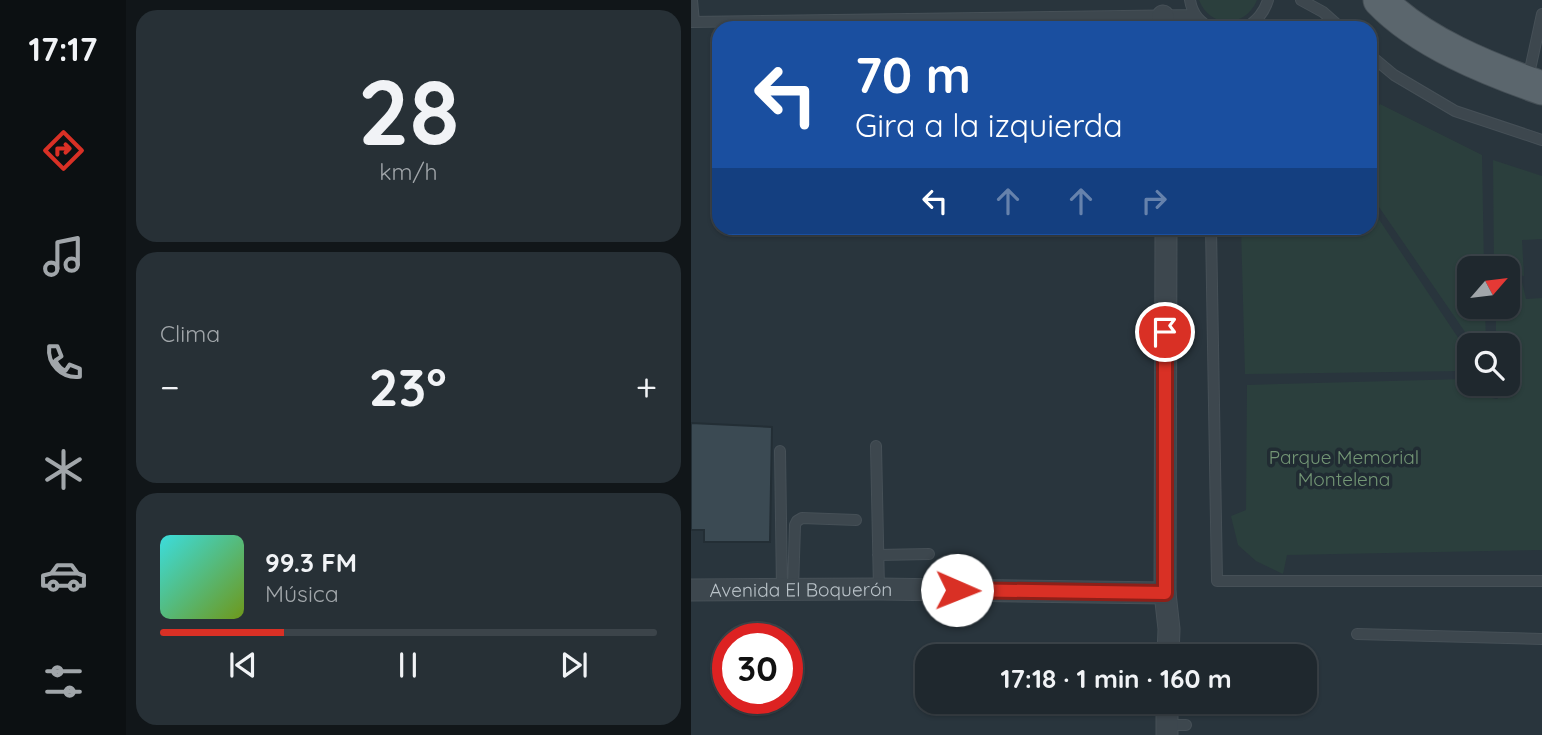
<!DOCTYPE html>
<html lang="es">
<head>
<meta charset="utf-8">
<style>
  body { margin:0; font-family:Quicksand,sans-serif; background:#273036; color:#f1f3f6; height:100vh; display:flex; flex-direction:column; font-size:26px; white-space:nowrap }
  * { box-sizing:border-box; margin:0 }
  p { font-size:23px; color:#a1a6aa }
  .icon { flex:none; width:38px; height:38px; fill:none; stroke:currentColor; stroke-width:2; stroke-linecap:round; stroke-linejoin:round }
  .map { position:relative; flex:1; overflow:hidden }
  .drawer { display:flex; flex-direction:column; gap:10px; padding:10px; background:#111619; width:565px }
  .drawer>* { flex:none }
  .guide { position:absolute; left:21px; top:21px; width:665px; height:214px; border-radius:21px; box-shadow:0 2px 5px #0004,0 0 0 2px #3c444a; background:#1a4fa0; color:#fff; overflow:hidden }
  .needle { width:46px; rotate:62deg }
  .buttons { position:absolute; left:766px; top:256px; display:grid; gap:14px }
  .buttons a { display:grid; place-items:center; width:63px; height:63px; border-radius:14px; background:#1f282e; box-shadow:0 2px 5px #0004,0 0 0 2px #3c444a; font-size:35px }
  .speed { position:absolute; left:21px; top:623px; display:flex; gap:14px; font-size:35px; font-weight:700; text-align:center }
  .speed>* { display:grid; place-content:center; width:91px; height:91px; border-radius:50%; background:#1f282e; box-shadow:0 2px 5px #0004,0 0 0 2px #3c444a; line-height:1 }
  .speed .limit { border:10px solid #d22; background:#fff; color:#111 }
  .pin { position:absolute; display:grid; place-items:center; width:60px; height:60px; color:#fff; margin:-30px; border:4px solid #fff; border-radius:50%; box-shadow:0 2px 7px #0007 }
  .me { position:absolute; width:77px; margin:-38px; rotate:91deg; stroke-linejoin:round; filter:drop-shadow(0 0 5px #0008) }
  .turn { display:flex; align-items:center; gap:24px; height:147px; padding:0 28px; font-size:32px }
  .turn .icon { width:91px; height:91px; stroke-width:2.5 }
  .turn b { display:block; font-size:49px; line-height:60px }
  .lanes { display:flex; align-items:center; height:66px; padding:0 28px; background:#0003; justify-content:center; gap:35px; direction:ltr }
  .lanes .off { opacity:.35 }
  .big { font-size:52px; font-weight:800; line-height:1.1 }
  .drawer .tile { flex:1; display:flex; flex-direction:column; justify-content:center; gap:10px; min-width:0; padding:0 24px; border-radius:21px; background:#273036 }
  .drawer .dial { align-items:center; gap:0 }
  .dial b { font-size:91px; line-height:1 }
  .song { display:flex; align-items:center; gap:21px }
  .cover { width:84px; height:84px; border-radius:10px; background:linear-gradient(135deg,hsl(180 70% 55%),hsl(80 70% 35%)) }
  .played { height:7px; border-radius:4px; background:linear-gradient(90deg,#d93025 25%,#3c444a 25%) }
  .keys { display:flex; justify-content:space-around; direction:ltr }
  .heat { display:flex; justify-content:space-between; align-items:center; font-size:38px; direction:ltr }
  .trip { position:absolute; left:224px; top:644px; width:402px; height:70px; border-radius:21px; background:#1f282e; box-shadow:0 2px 5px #0004,0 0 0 2px #3c444a; font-weight:800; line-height:70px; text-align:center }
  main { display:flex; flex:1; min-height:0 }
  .dock { display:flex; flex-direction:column; width:126px; justify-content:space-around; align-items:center; background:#0c1012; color:#a1a6aa }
  .dock .icon { width:49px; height:49px }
  .dock .selected { color:#d93025 }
  .dock b { font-size:32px; color:#f1f3f6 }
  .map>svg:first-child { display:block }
</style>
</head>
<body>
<main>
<nav class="dock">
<b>17:17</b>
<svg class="icon selected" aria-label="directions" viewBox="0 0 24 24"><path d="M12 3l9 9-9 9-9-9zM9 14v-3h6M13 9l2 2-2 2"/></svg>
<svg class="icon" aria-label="music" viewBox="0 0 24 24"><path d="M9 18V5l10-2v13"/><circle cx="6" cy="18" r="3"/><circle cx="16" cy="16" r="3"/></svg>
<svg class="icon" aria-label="phone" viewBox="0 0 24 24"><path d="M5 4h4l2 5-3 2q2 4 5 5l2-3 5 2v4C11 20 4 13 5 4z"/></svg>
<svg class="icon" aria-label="climate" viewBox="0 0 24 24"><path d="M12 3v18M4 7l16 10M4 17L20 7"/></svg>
<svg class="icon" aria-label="car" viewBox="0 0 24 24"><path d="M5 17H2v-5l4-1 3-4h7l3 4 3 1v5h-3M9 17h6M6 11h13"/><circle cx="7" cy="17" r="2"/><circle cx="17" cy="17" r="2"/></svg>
<svg class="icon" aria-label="filters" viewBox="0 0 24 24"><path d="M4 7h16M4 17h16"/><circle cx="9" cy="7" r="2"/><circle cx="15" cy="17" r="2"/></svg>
</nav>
<section class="drawer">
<div class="tile dial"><b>28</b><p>km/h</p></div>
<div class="tile"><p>Clima</p>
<div class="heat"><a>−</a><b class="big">23°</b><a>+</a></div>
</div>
<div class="tile">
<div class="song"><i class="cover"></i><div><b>99.3 FM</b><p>Música</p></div></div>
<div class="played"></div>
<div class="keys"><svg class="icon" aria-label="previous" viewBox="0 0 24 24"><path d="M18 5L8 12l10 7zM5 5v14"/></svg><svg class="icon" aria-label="pause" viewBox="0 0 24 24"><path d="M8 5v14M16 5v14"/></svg><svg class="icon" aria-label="next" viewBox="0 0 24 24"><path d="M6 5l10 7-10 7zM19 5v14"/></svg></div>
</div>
</section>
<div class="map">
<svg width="851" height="735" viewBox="0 0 851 735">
  <rect width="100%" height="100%" fill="#29353d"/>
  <path fill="#2b3f3d" d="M 508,0 L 566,0 C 555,28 519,29 508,0 Z
    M 689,104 L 791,155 L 793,268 L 779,268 L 779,306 L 794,306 L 795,345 L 783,345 L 679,194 L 679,109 L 684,112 Z
    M 802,160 L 851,176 L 851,239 L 831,240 L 833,276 L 817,274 L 817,268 L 803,268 Z
    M 679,206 L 778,354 L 771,371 L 554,374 L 550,228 L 679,228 Z
    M 817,282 L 831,282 L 835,299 L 851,298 L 851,550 L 596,555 L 592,574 L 565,561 L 547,545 L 540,516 L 555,510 L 556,385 L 774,379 C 780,393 791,396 806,399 L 821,387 L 824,368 L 817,360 L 817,345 L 805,345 L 805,306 L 817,306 Z"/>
  <path fill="#3b4a53" stroke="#232e35" stroke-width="2" d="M 0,423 L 81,427 L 79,542 L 13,542 L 13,530 L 0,530 Z"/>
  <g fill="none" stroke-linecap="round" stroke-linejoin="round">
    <g stroke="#465057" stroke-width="12">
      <path id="lane" d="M 1,0 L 3,22
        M 499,0 C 501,13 509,23 521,28
        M 610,0 L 632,12 L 650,28
        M 0,22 L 504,15
        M 555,28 C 566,20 573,13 577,0
        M 679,55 L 703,75 L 764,111 L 851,140
        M 840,65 L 851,14
        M 520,228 L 526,581 L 851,581
        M 185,446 L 188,589
        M 89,451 L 91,589
        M 187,555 L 238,554
        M 102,589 L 104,525 L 106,521 L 111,518 L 165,520
        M 666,634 L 851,639
        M 476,725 L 495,725"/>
    </g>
    <g stroke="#465057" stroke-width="23">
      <g id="street">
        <path d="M 472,16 L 473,28"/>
        <path d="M 475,228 L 474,593 L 478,629 L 477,656"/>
        <path id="s1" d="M 0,590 L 188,589 L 474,593"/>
        <path d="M 476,735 L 476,702"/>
      </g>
    </g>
    <g stroke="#465057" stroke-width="35">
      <path id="primary" d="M 689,0 C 729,42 797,69 851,88"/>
    </g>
    <use href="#lane" stroke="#3d474e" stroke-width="10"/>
    <use href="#street" stroke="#3d474e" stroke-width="21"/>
    <use href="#primary" stroke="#5b666d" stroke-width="33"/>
  </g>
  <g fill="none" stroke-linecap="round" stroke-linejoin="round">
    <g stroke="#8d1f18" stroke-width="18">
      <path id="route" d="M 266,590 L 474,593 L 474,332"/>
    </g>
    <use href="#route" stroke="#d93025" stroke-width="12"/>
  </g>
  <g text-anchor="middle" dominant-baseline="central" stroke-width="7" stroke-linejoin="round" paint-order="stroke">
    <g font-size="19" fill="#739675" stroke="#212c33">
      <text x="653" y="457">Parque Memorial<tspan x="653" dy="22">Montelena</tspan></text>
    </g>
    <g font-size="19" fill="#b9c2c8" stroke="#212c33">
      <text stroke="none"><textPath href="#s1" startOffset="110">Avenida El Boquerón</textPath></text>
    </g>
  </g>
</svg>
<div class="buttons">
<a><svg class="needle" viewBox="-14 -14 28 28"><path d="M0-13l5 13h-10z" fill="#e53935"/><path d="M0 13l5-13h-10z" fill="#a1a6aa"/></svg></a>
<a><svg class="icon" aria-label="search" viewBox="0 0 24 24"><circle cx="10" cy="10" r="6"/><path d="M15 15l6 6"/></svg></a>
</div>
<div class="speed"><div class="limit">30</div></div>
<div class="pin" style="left:474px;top:332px;background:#d93025"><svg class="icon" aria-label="arrive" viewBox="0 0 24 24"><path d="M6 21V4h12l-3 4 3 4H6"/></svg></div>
<svg class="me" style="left:266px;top:590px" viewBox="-20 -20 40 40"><circle r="19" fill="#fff"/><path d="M0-13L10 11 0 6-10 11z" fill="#d93025"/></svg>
<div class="trip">17:18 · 1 min · 160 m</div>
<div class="guide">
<div class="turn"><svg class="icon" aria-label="left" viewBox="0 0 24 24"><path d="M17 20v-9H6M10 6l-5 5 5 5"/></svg><div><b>70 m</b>Gira a la izquierda</div></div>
<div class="lanes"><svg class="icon" aria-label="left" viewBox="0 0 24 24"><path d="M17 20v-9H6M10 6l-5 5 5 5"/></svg><svg class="icon off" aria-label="ahead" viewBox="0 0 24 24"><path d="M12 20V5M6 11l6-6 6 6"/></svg><svg class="icon off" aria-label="ahead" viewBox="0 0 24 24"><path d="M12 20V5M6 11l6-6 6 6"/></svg><svg class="icon off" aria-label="right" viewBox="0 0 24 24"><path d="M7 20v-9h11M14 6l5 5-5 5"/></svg></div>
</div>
</div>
</main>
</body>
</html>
